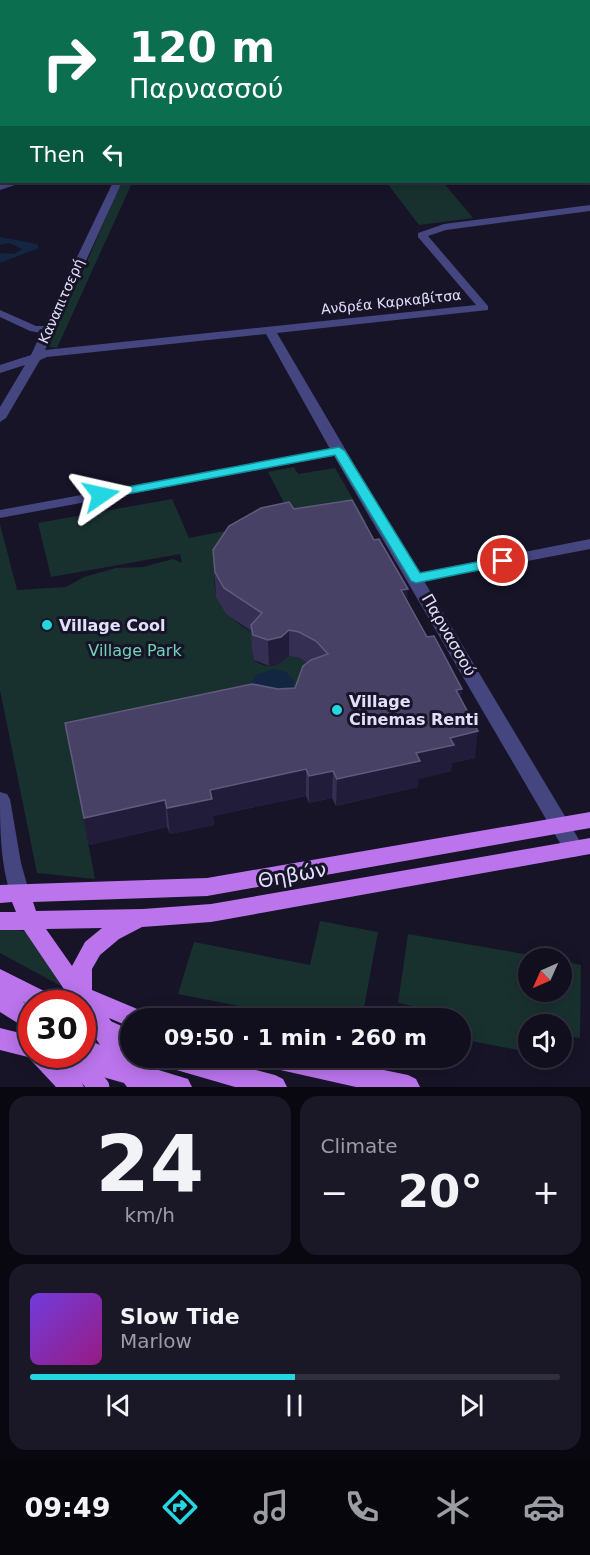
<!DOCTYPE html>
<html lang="en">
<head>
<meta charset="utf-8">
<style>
  body { margin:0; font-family:"DejaVu Sans",sans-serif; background:#1a1827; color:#f1f3f6; height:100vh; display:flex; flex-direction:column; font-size:22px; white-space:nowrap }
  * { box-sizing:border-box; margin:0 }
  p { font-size:20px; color:#9c9ca4 }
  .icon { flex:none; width:33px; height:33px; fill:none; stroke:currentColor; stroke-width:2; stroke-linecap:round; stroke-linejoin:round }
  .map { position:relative; height:1087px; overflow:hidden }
  .panel { display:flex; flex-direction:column; gap:9px; padding:9px; background:#090810; flex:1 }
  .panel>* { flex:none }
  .guide { position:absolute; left:0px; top:0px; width:591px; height:183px; box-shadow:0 3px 15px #0003,0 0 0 2px #302f3c; background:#0b6e4f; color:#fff; overflow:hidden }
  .needle { width:39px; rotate:225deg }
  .tools { position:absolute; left:518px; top:948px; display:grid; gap:12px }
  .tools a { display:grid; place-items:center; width:54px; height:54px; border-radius:50%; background:#110f1e; box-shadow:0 3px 15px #0003,0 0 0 2px #302f3c; font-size:30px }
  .speed { position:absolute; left:18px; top:990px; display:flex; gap:12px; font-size:30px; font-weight:700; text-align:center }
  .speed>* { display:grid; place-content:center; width:78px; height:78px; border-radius:50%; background:#110f1e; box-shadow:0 3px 15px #0003,0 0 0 2px #302f3c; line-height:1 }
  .speed .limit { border:9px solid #d22; background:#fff; color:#111 }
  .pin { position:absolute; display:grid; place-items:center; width:51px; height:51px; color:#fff; margin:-26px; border:3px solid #fff; border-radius:50%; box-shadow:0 2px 6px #0007 }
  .me { position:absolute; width:66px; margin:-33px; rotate:79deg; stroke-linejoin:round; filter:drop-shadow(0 0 4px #0008) }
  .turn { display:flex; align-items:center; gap:21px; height:126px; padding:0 30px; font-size:27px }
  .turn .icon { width:78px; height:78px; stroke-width:2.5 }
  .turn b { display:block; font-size:42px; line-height:51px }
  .then { display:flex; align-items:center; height:57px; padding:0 30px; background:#0003; gap:12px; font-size:22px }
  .big { font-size:45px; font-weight:700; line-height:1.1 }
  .panel .tile { flex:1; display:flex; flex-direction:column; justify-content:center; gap:9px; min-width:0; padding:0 21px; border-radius:18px; background:#1a1827 }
  .panel .dial { align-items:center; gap:0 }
  .dial b { font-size:78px; line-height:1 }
  .song { display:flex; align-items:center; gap:18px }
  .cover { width:72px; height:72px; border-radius:9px; background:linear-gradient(135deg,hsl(260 70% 55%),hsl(310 70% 35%)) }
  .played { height:6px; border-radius:3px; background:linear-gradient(90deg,#24d6e2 50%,#302f3c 50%) }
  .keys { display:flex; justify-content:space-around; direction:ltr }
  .heat { display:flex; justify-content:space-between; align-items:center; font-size:33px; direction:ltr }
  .panel .tiles { flex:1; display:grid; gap:9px; grid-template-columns:1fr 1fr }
  .tile:last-child { grid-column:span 2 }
  .trip { position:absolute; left:120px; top:1008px; width:351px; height:60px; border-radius:30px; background:#110f1e; box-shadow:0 3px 15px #0003,0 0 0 2px #302f3c; font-weight:700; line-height:60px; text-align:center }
  .tab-bar { display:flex; height:96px; justify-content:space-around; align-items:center; background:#07060c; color:#9c9ca4 }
  .tab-bar .icon { width:42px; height:42px }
  .tab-bar .selected { color:#24d6e2 }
  .tab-bar b { font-size:27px; color:#f1f3f6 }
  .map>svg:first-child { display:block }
</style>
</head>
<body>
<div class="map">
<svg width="590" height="1087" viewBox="0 0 590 1087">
  <rect width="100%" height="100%" fill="#171428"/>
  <path fill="#18312f" d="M 388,182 L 443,182 L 473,218 L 419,225 L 387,183 Z
    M 132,183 L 57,348 L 50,347 L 47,342 L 79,280 L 120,185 Z
    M 294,467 L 298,474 L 335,468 L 366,522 L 294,534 L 215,575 C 210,611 242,627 269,642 L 252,651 L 254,660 C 266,670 278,667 288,656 C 306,658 316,666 325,681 L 70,749 L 95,879 L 37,873 L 0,690 L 0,524 L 17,590 L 66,587 L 84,577 L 116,568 L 143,567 L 173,559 L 182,563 L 180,554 L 51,577 L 38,523 L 172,499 L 189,538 L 292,518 L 268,472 Z
    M 320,921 L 378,932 L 362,1018 L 301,1018 L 178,994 L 194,942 L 310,965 Z
    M 0,928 L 29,932 L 61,986 L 0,953 Z
    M 408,934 L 547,958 L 528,958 L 528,992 L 561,992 L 561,961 L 581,965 L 580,1038 L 561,1035 L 561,1024 L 528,1024 L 528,1052 L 461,1039 L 460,1018 L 421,1018 L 422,1008 L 398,1003 Z"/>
  <path fill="#122642" d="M 0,237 L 37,244 L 39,248 L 0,263 L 0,253 L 14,254 L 22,249 L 9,243 L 0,245 Z
    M 274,669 L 286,672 L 294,680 L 292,694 L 250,685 L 255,675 Z"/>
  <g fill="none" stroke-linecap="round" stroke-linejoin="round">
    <path fill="#454580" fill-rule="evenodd" d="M 98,0 L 108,2 L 99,2 Z
      M 175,0 L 192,2 L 176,2 Z
      M 269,0 L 275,0 L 268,2 Z
      M 0,3 L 2,3 L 2,7 L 0,7 Z
      M 0,15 L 2,15 L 2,19 L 0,19 Z
      M 0,29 L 2,29 L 2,33 L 0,33 Z
      M 0,47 L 2,47 L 2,51 L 0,51 Z
      M 0,61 L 2,61 L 0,66 Z
      M 0,77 L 2,77 L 2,81 L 0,81 Z
      M 0,105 L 2,105 L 2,109 L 0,109 Z
      M 0,122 L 2,122 L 2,126 L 0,126 Z
      M 0,144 L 2,144 L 2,150 L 0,150 Z
      M 10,182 L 24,182 L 0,190 L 0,184 Z
      M 113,182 L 122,182 L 45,350 L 476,305 L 418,237 L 418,233 L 444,224 L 590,205 L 590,211 L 446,230 L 428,236 L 488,306 L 488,310 L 277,333 L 418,573 L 590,539 L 590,549 L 424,581 L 581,843 L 584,849 L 581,855 L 574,857 L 567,855 L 334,456 L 0,518 L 0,510 L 330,449 L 266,334 L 47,357 L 40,360 L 6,418 L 0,422 L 0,407 L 25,365 L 0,373 L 0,365 L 31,355 L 41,333 L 30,331 L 0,317 L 0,310 L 36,326 L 44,326 Z
      M 0,792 L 7,794 L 10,799 L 21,863 L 30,895 L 27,901 L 20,904 L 13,901 C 0,867 0,828 0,792 Z"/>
    <path fill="#bb74ec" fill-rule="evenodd" d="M 590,812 L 590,828 L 207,896 L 33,902 L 36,911 L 143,909 L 211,904 L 590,838 L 590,854 L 211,922 L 142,927 L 119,939 L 100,955 L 92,969 L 92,990 L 142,1011 L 145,1018 L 130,1018 L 130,1027 L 109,1018 L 130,1051 L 130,1058 L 135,1058 L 139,1064 L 188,1079 L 192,1087 L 127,1087 L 124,1083 L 71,1068 L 80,1079 L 84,1087 L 56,1087 L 28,1057 L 0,1050 L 0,1028 L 32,1036 L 32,1054 L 82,1054 L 82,1037 L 100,1045 L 82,1017 L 82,1004 L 74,1004 L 24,930 L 0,930 L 0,912 L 16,912 L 12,902 L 0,903 L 0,885 L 207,878 ZM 102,928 L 85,942 L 72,966 L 46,929 Z
      M 0,969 L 56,997 L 59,1004 L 32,1004 L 32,1007 L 22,1001 L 32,1009 L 32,1032 L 0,1012 Z
      M 161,1058 L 211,1058 L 275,1075 L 283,1079 L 287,1087 L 235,1087 L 173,1069 L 165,1066 Z
      M 264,1058 L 325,1058 L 408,1075 L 416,1079 L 420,1087 L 356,1087 L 276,1069 L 268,1066 Z"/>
    <path fill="#eb6aac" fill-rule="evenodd" d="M 206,0 L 215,0 L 214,2 Z
      M 255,0 L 263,0 L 254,2 Z
      M 0,135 L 2,135 L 0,142 Z"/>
    <path stroke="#bb74ec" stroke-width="21" d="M 82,1020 L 130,1041
      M 71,1054 L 99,1087"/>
  </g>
  <path fill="#352f53" d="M 339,0 L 397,0 L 397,2 L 339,2 Z
    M 294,509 L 407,600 L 461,699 L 475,758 L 452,763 L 451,771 L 418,779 L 418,787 L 336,806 L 332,798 L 309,803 L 306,796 L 213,816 L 214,825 L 170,834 L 167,827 L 89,845 L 65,723 L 278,689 L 295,688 L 308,663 L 299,658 L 289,656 L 281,663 L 269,666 L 254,660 L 252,651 L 251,631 L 226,614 L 216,597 L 213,550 Z"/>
  <path fill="#211c3a" d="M 381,0 L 397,0 L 397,2 L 379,2 Z
    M 408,589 L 406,615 L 401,590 Z
    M 289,630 L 289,656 L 281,663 L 269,666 L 268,640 Z
    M 462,689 L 459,715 L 456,690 Z
    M 478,731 L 475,758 L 452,763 L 451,771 L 419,779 L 418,787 L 336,806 L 337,779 L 416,753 L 450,738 Z
    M 306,769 L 306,796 L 213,816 L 214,825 L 170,834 L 167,808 L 210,790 Z
    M 333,771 L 332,798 L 309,803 L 309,776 Z
    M 165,800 L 167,827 L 89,845 L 84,818 Z"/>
  <path fill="#474265" stroke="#605b7c" stroke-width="1.5" d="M 352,500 L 374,540 L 379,539 L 408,589 L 401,590 L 427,637 L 434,636 L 462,689 L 456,690 L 478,731 L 450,738 L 454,745 L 416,753 L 420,761 L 337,779 L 333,771 L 309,776 L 306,769 L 210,790 L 212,799 L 167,808 L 165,800 L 84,818 L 65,723 L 252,684 L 278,689 L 295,688 L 303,666 L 311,660 L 328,654 L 316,641 L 299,632 L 289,630 L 281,637 L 268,640 L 253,635 L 251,625 L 262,613 L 224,588 L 215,572 L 213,550 L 229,526 L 261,508 L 289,502 L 294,509 Z"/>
  <path fill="#24d6e2" stroke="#178b93" stroke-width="1.5" d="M 339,447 L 345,451 L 420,573 L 503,557 L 510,561 L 508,564 L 416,583 L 411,581 L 335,455 L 101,499 L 95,495 L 101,492 Z"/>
  <g fill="#24d6e2" stroke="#171428" stroke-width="2">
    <circle cx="47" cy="625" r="6"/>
    <circle cx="337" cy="710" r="6"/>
  </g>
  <g text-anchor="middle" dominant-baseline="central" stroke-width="6" stroke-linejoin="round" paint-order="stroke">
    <g font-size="14" fill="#e1dffb" stroke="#171428">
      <text transform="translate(61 301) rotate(-66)">Καναπιτσερή</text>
      <text transform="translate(391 302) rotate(-6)">Ανδρέα Καρκαβίτσα</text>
    </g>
    <g font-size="16" font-weight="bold" fill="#e1dffb" stroke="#171428" text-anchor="start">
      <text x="59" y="625">Village Cool</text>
      <text x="349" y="701">Village<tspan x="349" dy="18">Cinemas Renti</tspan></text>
    </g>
    <g font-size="16" fill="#e1dffb" stroke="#171428">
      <text transform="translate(449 635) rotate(60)">Παρνασσού</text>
    </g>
    <g font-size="16" fill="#73d2b7" stroke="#171428">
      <text x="135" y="650">Village Park</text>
    </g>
    <g font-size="20" fill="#e1dffb" stroke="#171428">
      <text transform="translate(292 875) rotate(-10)">Θηβών</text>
    </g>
  </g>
</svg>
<div class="tools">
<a><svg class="needle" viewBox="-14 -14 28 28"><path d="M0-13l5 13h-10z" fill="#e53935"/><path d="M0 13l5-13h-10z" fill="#9c9ca4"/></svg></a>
<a><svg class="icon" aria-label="sound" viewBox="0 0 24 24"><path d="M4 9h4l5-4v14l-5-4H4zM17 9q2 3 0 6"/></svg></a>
</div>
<div class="speed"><div class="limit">30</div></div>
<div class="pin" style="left:503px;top:561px;background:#d93025"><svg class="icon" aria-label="arrive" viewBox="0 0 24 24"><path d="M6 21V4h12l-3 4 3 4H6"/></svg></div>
<svg class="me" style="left:101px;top:495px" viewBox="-20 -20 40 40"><path d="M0-17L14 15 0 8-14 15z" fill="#24d6e2" stroke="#fff" stroke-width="4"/></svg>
<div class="trip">09:50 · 1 min · 260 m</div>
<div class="guide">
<div class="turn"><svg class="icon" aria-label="right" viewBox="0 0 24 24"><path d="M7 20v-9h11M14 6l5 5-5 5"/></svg><div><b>120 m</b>Παρνασσού</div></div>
<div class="then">Then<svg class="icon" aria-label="left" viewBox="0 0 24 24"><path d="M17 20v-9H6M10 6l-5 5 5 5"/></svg></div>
</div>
</div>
<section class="panel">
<div class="tiles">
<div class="tile dial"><b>24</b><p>km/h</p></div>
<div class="tile"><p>Climate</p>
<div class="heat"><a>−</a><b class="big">20°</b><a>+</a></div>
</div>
<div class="tile">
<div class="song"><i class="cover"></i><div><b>Slow Tide</b><p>Marlow</p></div></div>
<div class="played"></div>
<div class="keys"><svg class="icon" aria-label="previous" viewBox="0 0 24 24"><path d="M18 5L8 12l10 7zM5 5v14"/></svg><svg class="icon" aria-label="pause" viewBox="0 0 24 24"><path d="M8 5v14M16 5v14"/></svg><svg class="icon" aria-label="next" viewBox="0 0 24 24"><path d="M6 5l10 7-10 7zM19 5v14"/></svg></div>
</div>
</div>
</section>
<nav class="tab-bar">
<b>09:49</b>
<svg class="icon selected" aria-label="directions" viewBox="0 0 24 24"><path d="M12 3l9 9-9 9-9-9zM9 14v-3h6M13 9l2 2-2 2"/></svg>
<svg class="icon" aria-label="music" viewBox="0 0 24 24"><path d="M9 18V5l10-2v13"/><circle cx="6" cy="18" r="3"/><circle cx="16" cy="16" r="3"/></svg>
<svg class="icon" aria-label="phone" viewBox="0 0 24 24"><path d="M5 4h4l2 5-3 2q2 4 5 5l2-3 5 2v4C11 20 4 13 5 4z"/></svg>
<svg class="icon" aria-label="climate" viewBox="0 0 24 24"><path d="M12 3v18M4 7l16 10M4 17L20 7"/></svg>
<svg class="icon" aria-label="car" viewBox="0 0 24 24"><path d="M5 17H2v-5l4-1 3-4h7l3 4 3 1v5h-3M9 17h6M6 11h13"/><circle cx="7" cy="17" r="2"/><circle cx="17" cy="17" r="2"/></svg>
</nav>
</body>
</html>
